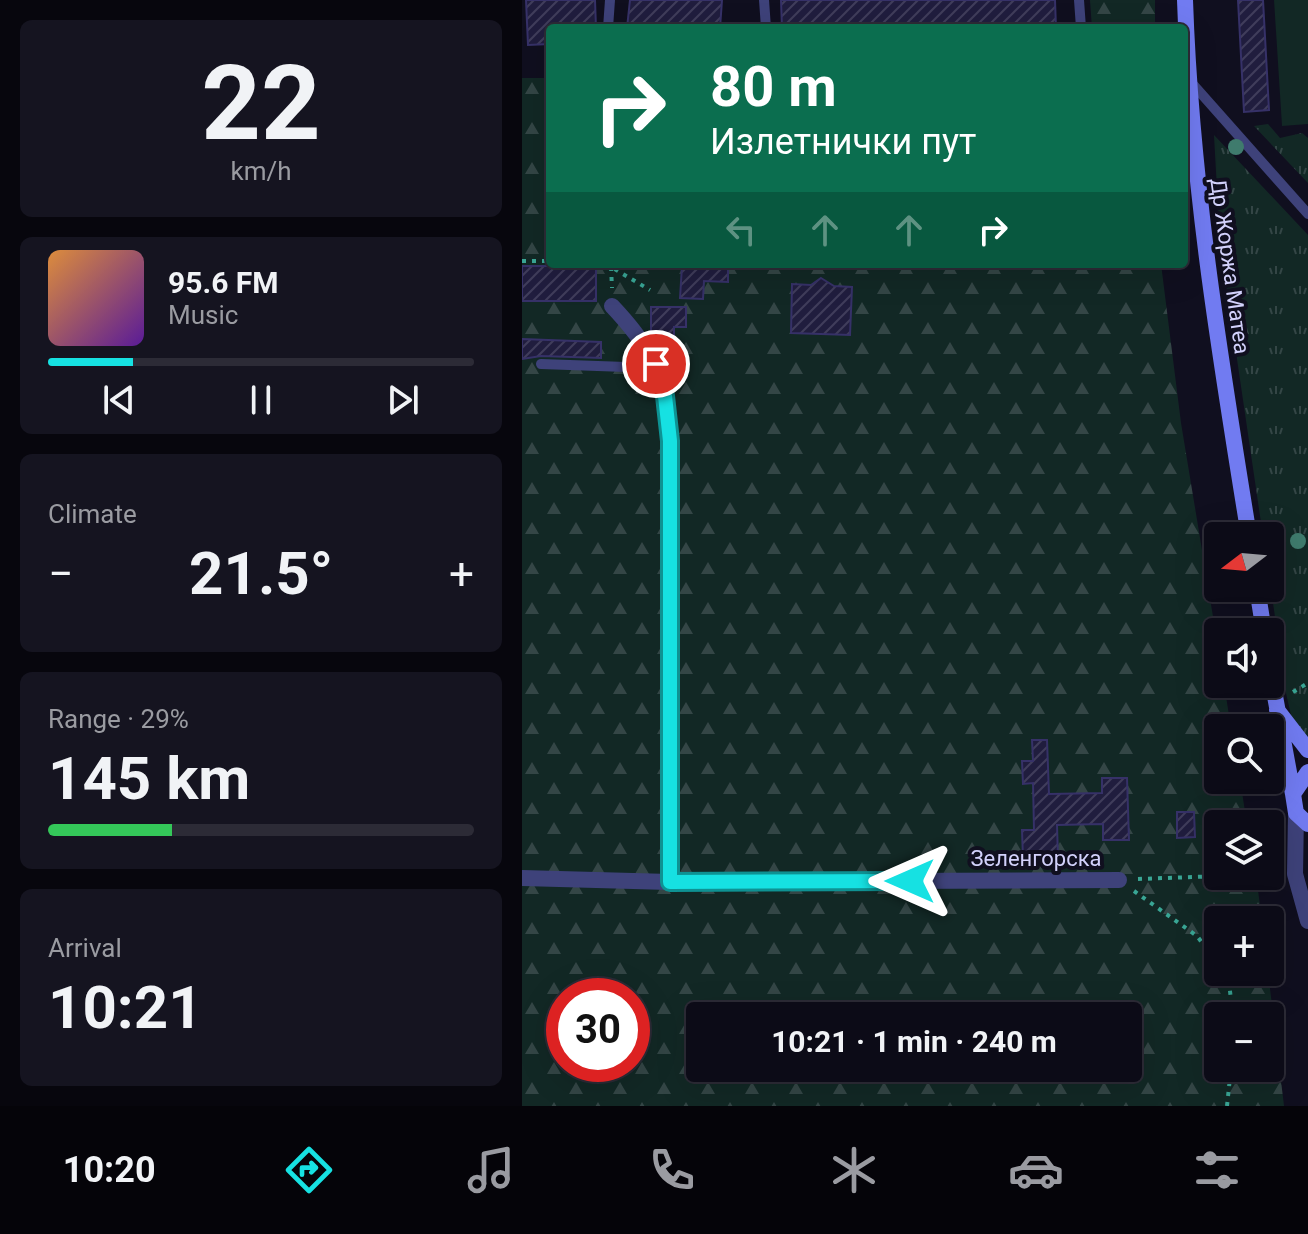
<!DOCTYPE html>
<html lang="en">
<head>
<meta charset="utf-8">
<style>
  body { margin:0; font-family:Roboto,sans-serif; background:#151420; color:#f1f3f6; height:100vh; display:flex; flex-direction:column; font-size:30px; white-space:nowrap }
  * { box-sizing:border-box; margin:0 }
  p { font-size:26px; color:#9a9ba1 }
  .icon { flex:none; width:44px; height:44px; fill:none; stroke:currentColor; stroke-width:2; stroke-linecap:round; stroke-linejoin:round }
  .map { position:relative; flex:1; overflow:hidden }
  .panel { display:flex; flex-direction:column; gap:20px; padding:20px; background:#07060d; width:522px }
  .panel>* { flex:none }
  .guide { position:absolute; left:24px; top:24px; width:642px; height:244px; border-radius:8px; box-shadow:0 8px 32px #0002,0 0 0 2px #2c2b36; background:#0b6e4f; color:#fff; overflow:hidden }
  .needle { width:52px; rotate:254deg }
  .tools { position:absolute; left:682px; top:522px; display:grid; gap:16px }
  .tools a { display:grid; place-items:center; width:80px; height:80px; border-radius:8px; background:#0c0b17; box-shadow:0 8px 32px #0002,0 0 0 2px #2c2b36; font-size:40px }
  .speed { position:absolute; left:24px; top:978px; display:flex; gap:16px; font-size:40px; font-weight:700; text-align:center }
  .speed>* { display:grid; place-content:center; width:104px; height:104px; border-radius:50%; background:#0c0b17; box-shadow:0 8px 32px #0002,0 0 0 2px #2c2b36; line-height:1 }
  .speed .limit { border:12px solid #d22; background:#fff; color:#111 }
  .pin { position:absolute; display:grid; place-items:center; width:68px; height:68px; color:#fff; margin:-34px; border:4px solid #fff; border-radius:50%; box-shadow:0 2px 8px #0007 }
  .me { position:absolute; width:88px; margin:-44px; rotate:270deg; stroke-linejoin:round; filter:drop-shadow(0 0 6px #0008) }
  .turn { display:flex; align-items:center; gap:28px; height:168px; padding:0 32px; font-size:36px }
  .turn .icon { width:104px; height:104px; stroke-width:2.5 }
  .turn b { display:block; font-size:56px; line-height:68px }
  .lanes { display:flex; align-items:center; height:76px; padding:0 32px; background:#0003; justify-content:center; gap:40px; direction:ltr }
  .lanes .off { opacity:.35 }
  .big { font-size:60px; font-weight:700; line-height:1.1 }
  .panel .tile { flex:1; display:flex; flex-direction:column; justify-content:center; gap:12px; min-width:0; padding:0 28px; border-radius:12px; background:#151420 }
  .panel .dial { align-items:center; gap:0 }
  .dial b { font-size:104px; line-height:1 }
  .song { display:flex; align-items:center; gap:24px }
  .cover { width:96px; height:96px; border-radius:12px; background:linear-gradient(135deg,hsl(30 70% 55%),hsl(270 70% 35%)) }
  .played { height:8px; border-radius:4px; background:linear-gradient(90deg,#16e1e2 20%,#2c2b36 20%) }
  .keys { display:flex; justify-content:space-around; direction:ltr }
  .heat { display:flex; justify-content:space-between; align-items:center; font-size:44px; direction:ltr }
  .charge { height:12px; border-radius:6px; background:linear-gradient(90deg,#34c759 29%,#2c2b36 0) }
  .trip { position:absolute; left:164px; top:1002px; width:456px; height:80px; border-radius:8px; background:#0c0b17; box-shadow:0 8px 32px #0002,0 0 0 2px #2c2b36; font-weight:700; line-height:80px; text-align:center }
  .tab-bar { display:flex; height:128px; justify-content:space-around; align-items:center; background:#050409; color:#9a9ba1 }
  .tab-bar .icon { width:56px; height:56px }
  .tab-bar .on { color:#16e1e2 }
  .tab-bar b { font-size:36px; color:#f1f3f6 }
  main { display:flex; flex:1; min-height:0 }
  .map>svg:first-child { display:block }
</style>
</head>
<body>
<main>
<section class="panel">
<div class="tile dial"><b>22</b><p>km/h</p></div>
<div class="tile">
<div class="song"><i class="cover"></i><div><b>95.6 FM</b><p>Music</p></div></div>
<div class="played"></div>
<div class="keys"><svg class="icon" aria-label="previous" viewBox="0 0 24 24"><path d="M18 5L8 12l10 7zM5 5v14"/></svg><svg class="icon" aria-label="pause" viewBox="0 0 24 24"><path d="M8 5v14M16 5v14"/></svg><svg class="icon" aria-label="next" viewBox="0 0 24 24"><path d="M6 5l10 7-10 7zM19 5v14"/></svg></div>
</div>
<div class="tile"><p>Climate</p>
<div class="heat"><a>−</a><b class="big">21.5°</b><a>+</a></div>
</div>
<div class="tile"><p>Range · 29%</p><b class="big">145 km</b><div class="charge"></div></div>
<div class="tile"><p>Arrival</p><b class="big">10:21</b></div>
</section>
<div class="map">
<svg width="786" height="1106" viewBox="0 0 786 1106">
  <defs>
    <pattern id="grass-tufts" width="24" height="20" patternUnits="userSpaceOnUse" patternTransform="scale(2)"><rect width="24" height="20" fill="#122825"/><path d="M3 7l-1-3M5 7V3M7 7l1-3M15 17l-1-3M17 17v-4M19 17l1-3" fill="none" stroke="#344646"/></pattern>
    <pattern id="forest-firs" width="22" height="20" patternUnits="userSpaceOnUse" patternTransform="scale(2)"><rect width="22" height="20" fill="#122825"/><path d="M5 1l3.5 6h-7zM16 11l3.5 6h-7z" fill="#344646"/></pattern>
    <pattern id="building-hatch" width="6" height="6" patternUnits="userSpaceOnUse" patternTransform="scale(2)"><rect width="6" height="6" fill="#201d3e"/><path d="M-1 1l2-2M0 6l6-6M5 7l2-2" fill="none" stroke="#403d5b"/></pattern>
  </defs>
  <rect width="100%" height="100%" fill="#100f1f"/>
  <path fill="url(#grass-tufts)" d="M 746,124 L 758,138 L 780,133 L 786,138 L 786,183 L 732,126 Z
    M 692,135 L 786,235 L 786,742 L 769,715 L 764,693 L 748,582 L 748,536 L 741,536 L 698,243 Z"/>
  <path fill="url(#forest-firs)" fill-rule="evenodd" d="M 568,0 L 633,0 L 633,28 L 570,28 Z
    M 0,78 L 28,78 L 28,264 L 639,264 L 659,423 L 696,647 L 696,684 L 702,684 L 709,728 L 696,728 L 696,780 L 718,780 L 725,824 L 696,824 L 696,876 L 734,876 L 740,920 L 696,920 L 696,972 L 746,972 L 762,1106 L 0,1106 ZM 42,996 L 110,996 L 110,1064 L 42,1064 ZM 178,1016 L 606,1016 L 606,1068 L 178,1068 ZM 696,1016 L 748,1016 L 748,1068 L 696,1068 Z"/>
  <path fill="#122825" d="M 752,0 L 786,0 L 786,124 L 760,126 Z"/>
  <path fill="url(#building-hatch)" stroke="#363168" stroke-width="2" d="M 4,0 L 73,0 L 74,28 L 28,28 L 28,44 L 6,45 Z
    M 108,0 L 200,0 L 198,28 L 105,28 Z
    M 259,0 L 533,0 L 534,28 L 260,28 Z
    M 716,0 L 741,0 L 747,110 L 722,112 Z
    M 206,264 L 206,282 L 182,281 L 181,299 L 158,298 L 160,266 Z
    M 0,266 L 74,266 L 74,301 L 0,301 Z
    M 299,278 L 312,286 L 330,287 L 328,335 L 269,333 L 270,284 L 289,285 Z
    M 129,307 L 164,307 L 164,327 L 152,327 L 152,345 L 135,345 L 129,336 Z
    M 0,339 L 79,342 L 79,358 L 19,356 L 0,359 Z
    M 510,740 L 525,740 L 527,794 L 580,793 L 580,778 L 605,778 L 607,840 L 581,840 L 581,824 L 535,825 L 536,858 L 501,859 L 500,830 L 512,830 L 511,783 L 501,784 L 500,761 L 511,761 Z
    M 655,812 L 672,812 L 673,837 L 655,838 Z"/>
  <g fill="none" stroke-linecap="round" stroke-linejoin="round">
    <path stroke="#39a695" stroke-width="4" stroke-dasharray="4 6" stroke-linecap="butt" d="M 0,261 L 28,261
      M 84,264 L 128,290
      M 89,267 L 90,288
      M 771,692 L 786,683
      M 616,879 L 698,876
      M 612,891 L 675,936 L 696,964
      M 702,972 L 707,983 L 711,1016
      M 705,1106 L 709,1068"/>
    <path stroke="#3e427a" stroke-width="10" d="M 242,0 L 244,28
      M 557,0 L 559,28
      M 86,28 L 88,0
      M 668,81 L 786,214
      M 19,364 L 104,367 L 137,373"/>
    <path stroke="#3e427a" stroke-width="16" d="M 90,306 C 125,343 139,367 146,418 L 148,882
      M 0,878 L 148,882 L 597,880"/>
    <path stroke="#3e427a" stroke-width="16" d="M 774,813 L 773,874 L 786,921"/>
    <path stroke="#717bf1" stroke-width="16" d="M 663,0 C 669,181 698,357 727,536
      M 735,588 L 742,632
      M 748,669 L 771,794
      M 755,710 L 786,750
      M 786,772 L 771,794 L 774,813 L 786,824"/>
  </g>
  <g fill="#3f7b6d">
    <circle cx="714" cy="147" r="8"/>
    <circle cx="776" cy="541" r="8"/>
  </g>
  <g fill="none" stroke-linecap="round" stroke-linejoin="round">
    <g stroke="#0e9293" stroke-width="20">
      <path id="route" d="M 134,364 L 143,396 L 148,441 L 148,882 L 388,881"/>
    </g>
    <use href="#route" stroke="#16e1e2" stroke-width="14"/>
  </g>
  <g text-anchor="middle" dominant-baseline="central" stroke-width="8" stroke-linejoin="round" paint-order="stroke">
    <g font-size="22" fill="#d2d1fb" stroke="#100f1f">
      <text transform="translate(708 266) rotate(82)">Др Жоржа Матеа</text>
      <text x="514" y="858">Зеленгорска</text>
    </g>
  </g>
</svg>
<div class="tools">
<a><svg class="needle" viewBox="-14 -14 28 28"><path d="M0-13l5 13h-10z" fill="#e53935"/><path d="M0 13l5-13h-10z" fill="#9a9ba1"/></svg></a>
<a><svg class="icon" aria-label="sound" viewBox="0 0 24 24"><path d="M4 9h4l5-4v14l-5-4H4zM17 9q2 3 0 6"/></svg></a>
<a><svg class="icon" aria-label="search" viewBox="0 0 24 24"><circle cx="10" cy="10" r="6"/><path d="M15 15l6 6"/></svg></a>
<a><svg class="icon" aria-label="layers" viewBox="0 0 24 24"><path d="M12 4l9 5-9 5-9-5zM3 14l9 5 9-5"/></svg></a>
<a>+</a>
<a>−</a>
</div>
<div class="speed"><div class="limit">30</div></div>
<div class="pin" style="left:134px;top:364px;background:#d93025"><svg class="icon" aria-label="arrive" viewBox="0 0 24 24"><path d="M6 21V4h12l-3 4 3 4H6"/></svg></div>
<svg class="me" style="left:388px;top:881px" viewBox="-20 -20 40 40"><path d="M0-17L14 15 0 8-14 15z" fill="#16e1e2" stroke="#fff" stroke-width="4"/></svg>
<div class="trip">10:21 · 1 min · 240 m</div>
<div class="guide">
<div class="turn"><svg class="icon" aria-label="right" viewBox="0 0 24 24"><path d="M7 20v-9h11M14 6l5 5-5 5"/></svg><div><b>80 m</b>Излетнички пут</div></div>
<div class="lanes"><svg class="icon off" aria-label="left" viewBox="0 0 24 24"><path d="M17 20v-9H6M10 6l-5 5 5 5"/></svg><svg class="icon off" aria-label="ahead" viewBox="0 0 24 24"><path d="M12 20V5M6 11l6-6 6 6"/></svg><svg class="icon off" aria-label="ahead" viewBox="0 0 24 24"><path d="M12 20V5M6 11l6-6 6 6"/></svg><svg class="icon" aria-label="right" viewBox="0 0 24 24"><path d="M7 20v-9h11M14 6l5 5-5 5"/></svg></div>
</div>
</div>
</main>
<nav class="tab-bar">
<b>10:20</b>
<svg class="icon on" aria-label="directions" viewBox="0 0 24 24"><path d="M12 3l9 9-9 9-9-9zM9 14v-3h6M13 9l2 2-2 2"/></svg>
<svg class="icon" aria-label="music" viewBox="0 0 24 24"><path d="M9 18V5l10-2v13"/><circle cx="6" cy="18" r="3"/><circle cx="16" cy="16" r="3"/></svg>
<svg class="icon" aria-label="phone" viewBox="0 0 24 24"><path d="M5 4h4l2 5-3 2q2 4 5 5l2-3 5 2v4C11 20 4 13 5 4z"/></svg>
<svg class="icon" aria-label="climate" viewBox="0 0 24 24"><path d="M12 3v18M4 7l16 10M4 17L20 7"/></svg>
<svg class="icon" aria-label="car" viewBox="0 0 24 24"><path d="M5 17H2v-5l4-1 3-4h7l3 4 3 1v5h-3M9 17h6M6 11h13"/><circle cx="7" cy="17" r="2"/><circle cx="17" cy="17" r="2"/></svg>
<svg class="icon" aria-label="filters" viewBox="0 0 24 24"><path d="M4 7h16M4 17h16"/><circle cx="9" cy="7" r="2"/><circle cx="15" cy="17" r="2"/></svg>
</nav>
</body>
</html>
